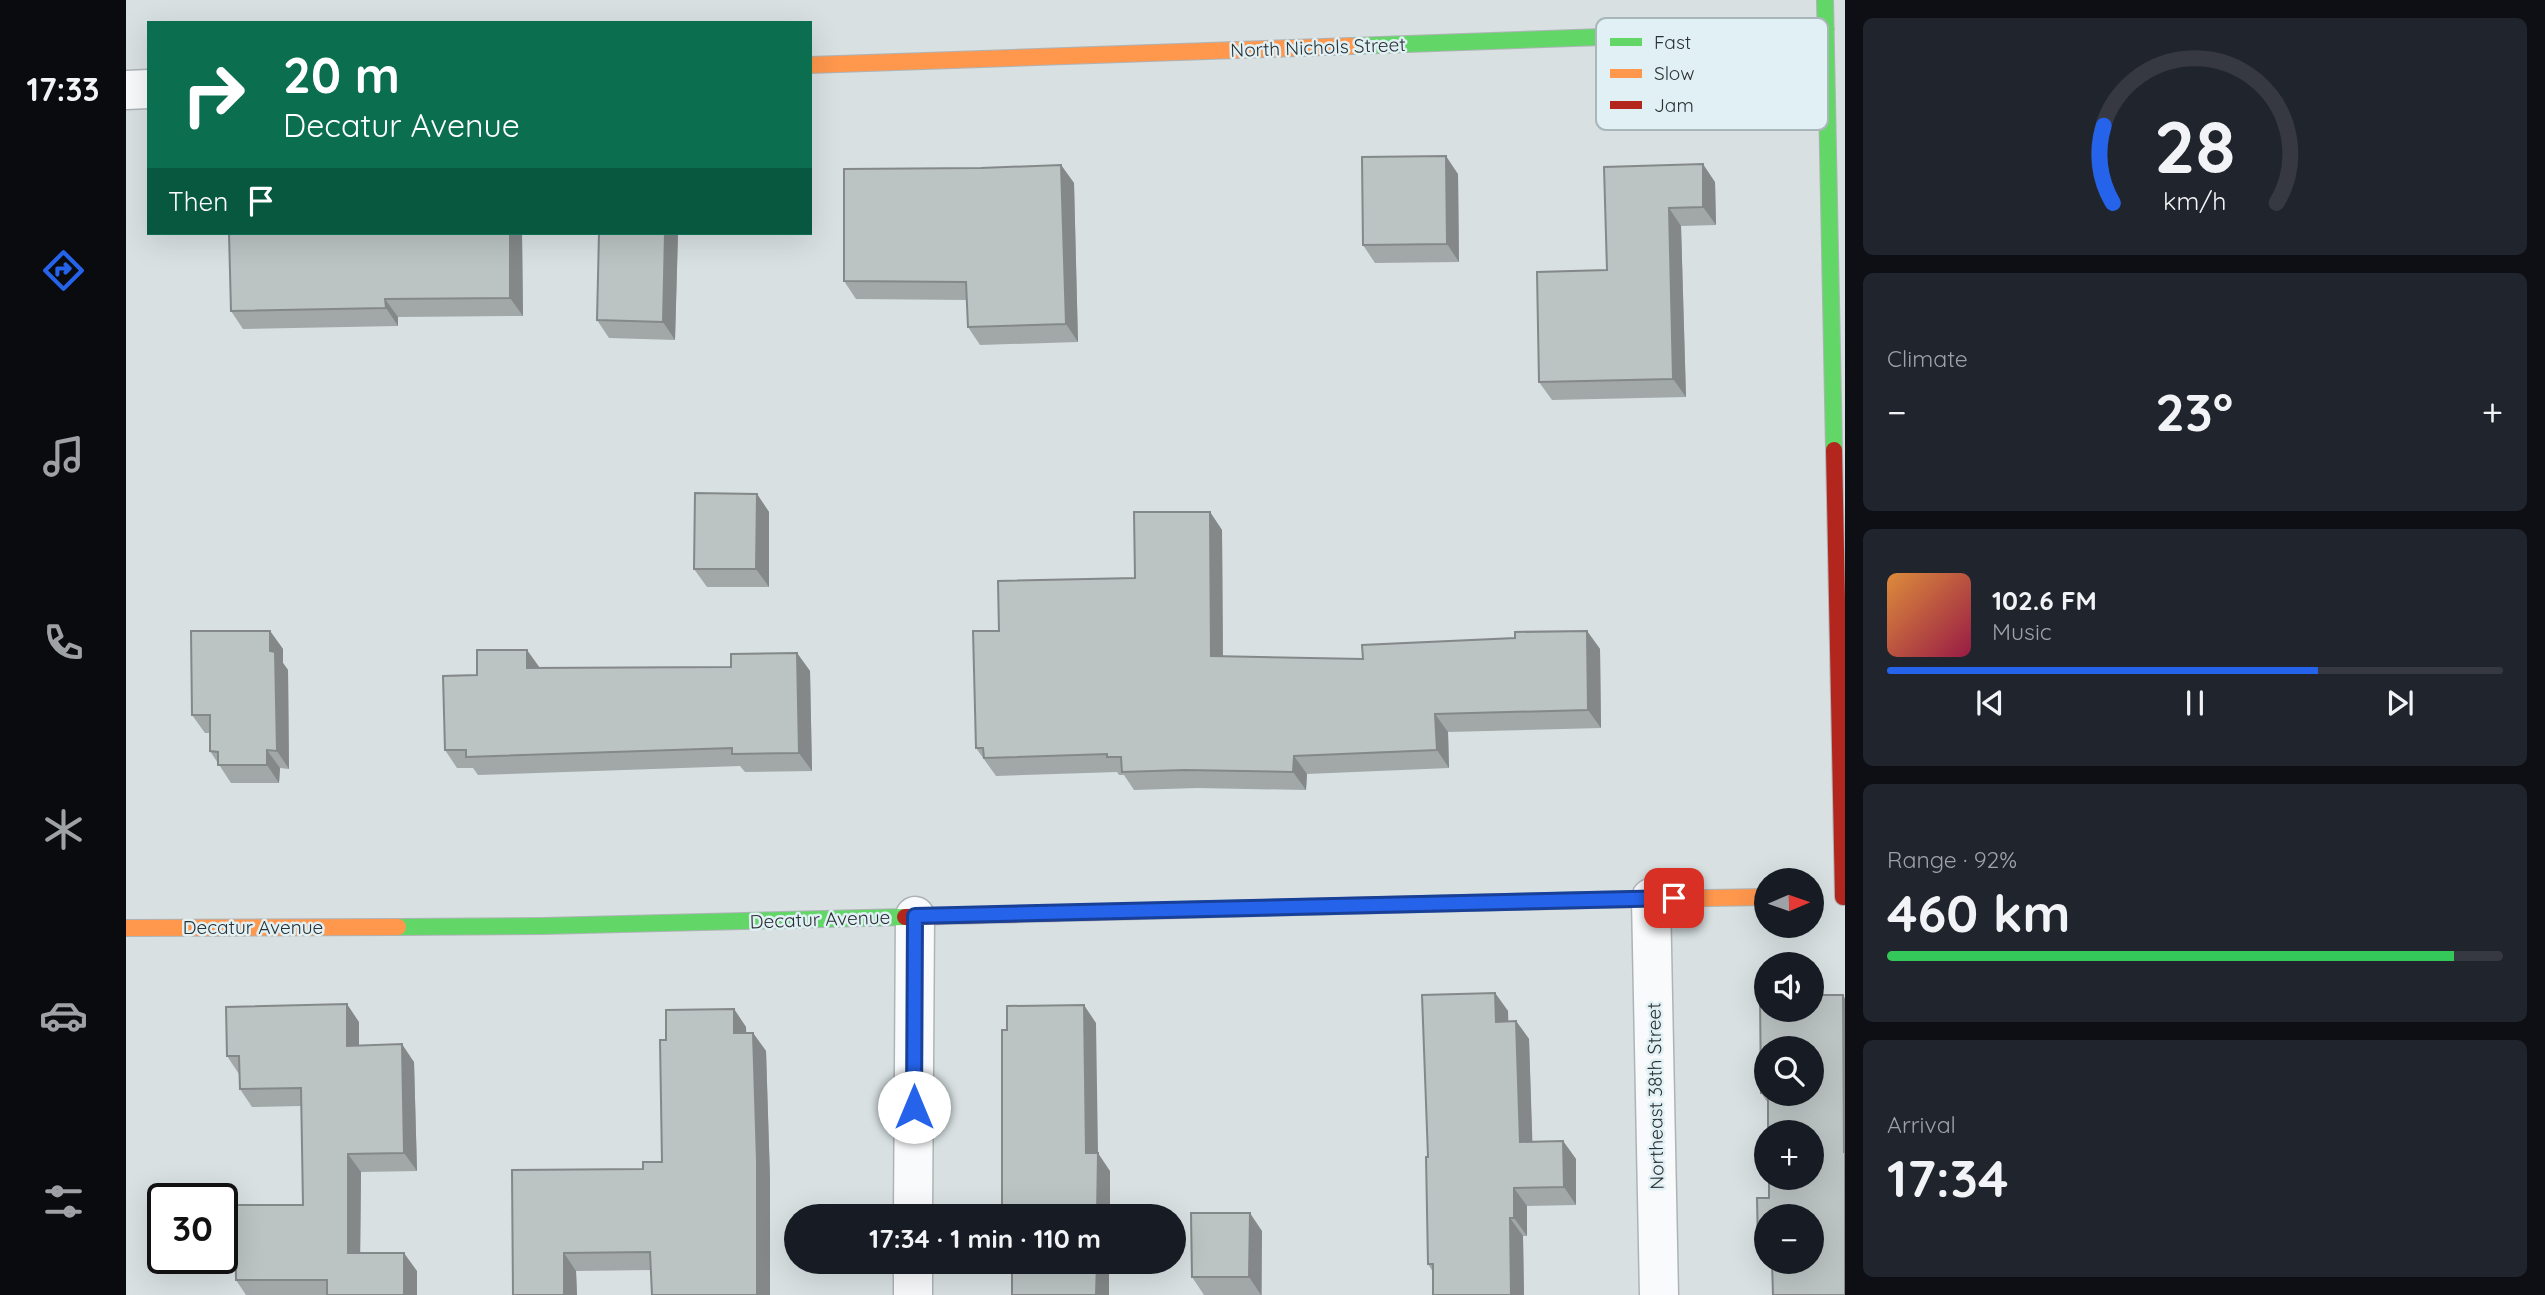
<!DOCTYPE html>
<html lang="en">
<head>
<meta charset="utf-8">
<style>
  body { margin:0; font-family:Quicksand,sans-serif; background:#20242c; color:#f1f3f6; height:100vh; display:flex; flex-direction:column; font-size:26px; white-space:nowrap }
  * { box-sizing:border-box; margin:0 }
  p { font-size:23px; color:#9ea1a6 }
  .icon { flex:none; width:38px; height:38px; fill:none; stroke:currentColor; stroke-width:2; stroke-linecap:round; stroke-linejoin:round }
  .map { position:relative; flex:1; overflow:hidden }
  .drawer { display:flex; flex-direction:column; gap:18px; padding:18px; background:#0d0f14; width:700px }
  .drawer>* { flex:none }
  .guide { position:absolute; left:21px; top:21px; width:665px; height:214px; border-radius:0px; box-shadow:0 7px 28px #0002; background:#0b6e4f; color:#fff; overflow:hidden }
  .needle { width:46px; rotate:88deg }
  .tools { position:absolute; left:1628px; top:868px; display:grid; gap:14px }
  .tools a { display:grid; place-items:center; width:70px; height:70px; border-radius:50%; background:#171b24; box-shadow:0 7px 28px #0002; font-size:35px }
  .speed { position:absolute; left:21px; top:1183px; display:flex; gap:14px; font-size:35px; font-weight:700; text-align:center }
  .speed>* { display:grid; place-content:center; width:91px; height:91px; border-radius:50%; background:#171b24; box-shadow:0 7px 28px #0002; line-height:1 }
  .speed .limit { border:4px solid #111; border-radius:10px; background:#fff; color:#111 }
  .pin { position:absolute; display:grid; place-items:center; width:60px; height:60px; color:#fff; margin:-30px; border-radius:14px; box-shadow:0 4px 10px #0006 }
  .me { position:absolute; width:77px; margin:-38px; rotate:0deg; stroke-linejoin:round; filter:drop-shadow(0 0 5px #0008) }
  .turn { display:flex; align-items:center; gap:24px; height:147px; padding:0 21px; font-size:32px }
  .turn .icon { width:91px; height:91px; stroke-width:2.5 }
  .turn b { display:block; font-size:49px; line-height:60px }
  .then { display:flex; align-items:center; height:66px; padding:0 21px; background:#0003; gap:14px; font-size:26px }
  .big { font-size:52px; font-weight:700; line-height:1.1 }
  .drawer .widget { flex:1; display:flex; flex-direction:column; justify-content:center; gap:10px; min-width:0; padding:0 24px; border-radius:10px; background:#20242c }
  .drawer .dial { align-items:center; gap:0 }
  .dial svg { height:182px; overflow:visible; fill:none; stroke:#363941; stroke-width:7; stroke-linecap:round; text-anchor:middle }
  .dial text { fill:#f1f3f6; stroke:none }
  .song { display:flex; align-items:center; gap:21px }
  .cover { width:84px; height:84px; border-radius:10px; background:linear-gradient(135deg,hsl(30 70% 55%),hsl(340 70% 35%)) }
  .played { height:7px; border-radius:4px; background:linear-gradient(90deg,#2563eb 70%,#363941 70%) }
  .keys { display:flex; justify-content:space-around; direction:ltr }
  .heat { display:flex; justify-content:space-between; align-items:center; font-size:38px; direction:ltr }
  .charge { height:10px; border-radius:5px; background:linear-gradient(90deg,#34c759 92%,#363941 0) }
  .trip { position:absolute; left:658px; top:1204px; width:402px; height:70px; border-radius:35px; background:#171b24; box-shadow:0 7px 28px #0002; font-weight:700; line-height:70px; text-align:center }
  main { display:flex; flex:1; min-height:0 }
  .tabs { display:flex; flex-direction:column; width:126px; justify-content:space-around; align-items:center; background:#090b0e; color:#9ea1a6 }
  .tabs .icon { width:49px; height:49px }
  .tabs .active { color:#2563eb }
  .tabs b { font-size:32px; color:#f1f3f6 }
  .map>svg:first-child { display:block }
</style>
</head>
<body>
<main>
<nav class="tabs">
<b>17:33</b>
<svg class="icon active" aria-label="directions" viewBox="0 0 24 24"><path d="M12 3l9 9-9 9-9-9zM9 14v-3h6M13 9l2 2-2 2"/></svg>
<svg class="icon" aria-label="music" viewBox="0 0 24 24"><path d="M9 18V5l10-2v13"/><circle cx="6" cy="18" r="3"/><circle cx="16" cy="16" r="3"/></svg>
<svg class="icon" aria-label="phone" viewBox="0 0 24 24"><path d="M5 4h4l2 5-3 2q2 4 5 5l2-3 5 2v4C11 20 4 13 5 4z"/></svg>
<svg class="icon" aria-label="climate" viewBox="0 0 24 24"><path d="M12 3v18M4 7l16 10M4 17L20 7"/></svg>
<svg class="icon" aria-label="car" viewBox="0 0 24 24"><path d="M5 17H2v-5l4-1 3-4h7l3 4 3 1v5h-3M9 17h6M6 11h13"/><circle cx="7" cy="17" r="2"/><circle cx="17" cy="17" r="2"/></svg>
<svg class="icon" aria-label="filters" viewBox="0 0 24 24"><path d="M4 7h16M4 17h16"/><circle cx="9" cy="7" r="2"/><circle cx="15" cy="17" r="2"/></svg>
</nav>
<div class="map">
<svg width="1719" height="1295" viewBox="0 0 1719 1295">
  <rect width="100%" height="100%" fill="#d8e0e2"/>
  <g fill="none" stroke-linecap="round" stroke-linejoin="round">
    <g stroke="#aeb4b6" stroke-width="41">
      <path id="street" d="M 0,90 L 23,89
        M 1525,898 L 1533,1295
        M 787,1216 L 789,916
        M 787,1295 L 787,1262"/>
    </g>
    <g stroke="#aeb4b6" stroke-width="18">
      <path id="fast" d="M 1699,0 L 1708,450
        M 1226,46 L 1700,29
        M 1055,910 L 1465,900
        M 272,927 L 417,926 L 779,917"/>
    </g>
    <g stroke="#aeb4b6" stroke-width="18">
      <path id="slow" d="M 684,65 L 1226,46
        M 1465,900 L 1640,897
        M 0,928 L 272,927"/>
    </g>
    <g stroke="#aeb4b6" stroke-width="18">
      <path id="jam" d="M 1708,450 L 1717,897
        M 779,917 L 1055,910"/>
    </g>
    <use href="#street" stroke="#f9fafb" stroke-width="38"/>
    <use href="#fast" stroke="#63d668" stroke-width="16"/>
    <use href="#slow" stroke="#ff974d" stroke-width="16"/>
    <use href="#jam" stroke="#b3261e" stroke-width="16"/>
  </g>
  <path fill="#a2a8a8" fill-rule="evenodd" d="M 935,165 L 948,183 L 952,342 L 854,345 L 842,327 L 841,300 L 730,299 L 718,281 L 855,168 Z
    M 1478,167 L 1589,182 L 1590,225 L 1555,226 L 1560,397 L 1426,400 L 1413,382 L 1481,270 Z
    M 1332,174 L 1333,262 L 1249,263 L 1237,245 Z
    M 396,233 L 397,316 L 272,317 L 272,326 L 117,329 L 105,311 Z
    M 552,233 L 549,340 L 483,338 L 471,320 Z
    M 631,494 L 643,512 L 643,587 L 581,587 L 568,569 Z
    M 1084,512 L 1096,530 L 1097,656 L 1237,659 L 1389,638 L 1461,631 L 1474,649 L 1475,728 L 1322,732 L 1323,768 L 1181,774 L 1180,790 L 1071,788 L 1008,790 L 998,775 L 993,775 L 991,772 L 870,776 L 850,748 L 873,631 L 1009,578 Z
    M 144,631 L 157,649 L 157,663 L 162,670 L 163,769 L 154,768 L 153,783 L 105,783 L 84,751 L 84,733 L 79,733 L 66,715 Z
    M 671,653 L 684,671 L 686,771 L 619,772 L 614,766 L 352,775 L 347,768 L 331,768 L 319,750 L 351,675 L 414,668 L 605,667 Z
    M 1369,993 L 1382,1011 L 1382,1021 L 1390,1021 L 1403,1039 L 1406,1142 L 1437,1141 L 1450,1159 L 1450,1205 L 1401,1206 L 1401,1236 L 1397,1236 L 1398,1295 L 1307,1295 L 1307,1272 L 1302,1264 L 1302,1157 Z
    M 1685,995 L 1717,995 L 1719,999 L 1719,1295 L 1647,1295 L 1646,1266 L 1644,1266 L 1641,1262 L 1685,1262 L 1685,1216 L 1640,1216 L 1640,1259 L 1632,1248 L 1631,1198 L 1643,1198 L 1643,1178 L 1685,1178 L 1685,1132 L 1642,1132 L 1642,1103 L 1635,1093 L 1634,996 L 1640,996 L 1640,1010 L 1685,1010 ZM 1640,1048 L 1685,1048 L 1685,1094 L 1640,1094 Z
    M 608,1009 L 620,1027 L 620,1033 L 627,1033 L 640,1051 L 644,1179 L 644,1295 L 526,1295 L 525,1270 L 450,1271 L 451,1295 L 387,1295 L 517,1169 L 536,1162 L 540,1040 Z
    M 233,1022 L 233,1045 L 288,1062 L 291,1171 L 235,1172 L 234,1253 L 291,1271 L 291,1295 L 120,1295 L 110,1280 L 177,1205 L 175,1106 L 126,1107 L 114,1089 L 113,1074 L 101,1056 Z
    M 1136,1231 L 1136,1295 L 1078,1295 L 1066,1277 Z"/>
  <path fill="#848888" d="M 1320,156 L 1332,174 L 1333,262 L 1321,244 Z
    M 1577,164 L 1589,182 L 1590,225 L 1577,207 Z
    M 935,165 L 948,183 L 952,342 L 940,324 Z
    M 1543,208 L 1555,226 L 1560,397 L 1547,379 Z
    M 384,233 L 396,233 L 397,316 L 384,298 Z
    M 539,233 L 552,233 L 549,340 L 537,322 Z
    M 259,299 L 272,317 L 272,326 L 260,308 Z
    M 631,494 L 643,512 L 643,587 L 630,569 Z
    M 1084,512 L 1096,530 L 1097,674 L 1085,656 Z
    M 144,631 L 157,649 L 157,663 L 162,670 L 163,769 L 151,751 L 144,651 Z
    M 1461,631 L 1474,649 L 1475,728 L 1462,710 Z
    M 401,650 L 414,668 L 401,668 Z
    M 671,653 L 684,671 L 686,771 L 673,753 Z
    M 1309,714 L 1322,732 L 1323,768 L 1311,750 Z
    M 141,750 L 154,768 L 153,783 L 141,765 Z
    M 1168,756 L 1181,774 L 1180,790 L 1167,772 Z
    M 1369,993 L 1382,1011 L 1383,1040 L 1370,1022 Z
    M 1717,995 L 1719,999 L 1719,1154 L 1718,1152 Z
    M 221,1004 L 233,1022 L 233,1064 L 221,1046 Z
    M 958,1005 L 970,1023 L 972,1153 L 984,1171 L 984,1216 L 971,1216 L 960,1153 Z
    M 608,1009 L 620,1027 L 621,1051 L 608,1033 Z
    M 1390,1021 L 1403,1039 L 1407,1160 L 1394,1142 Z
    M 627,1033 L 640,1051 L 644,1179 L 644,1295 L 631,1295 Z
    M 276,1044 L 288,1062 L 291,1171 L 278,1153 Z
    M 1437,1141 L 1450,1159 L 1450,1205 L 1438,1187 Z
    M 222,1154 L 235,1172 L 234,1271 L 222,1253 Z
    M 1388,1188 L 1401,1206 L 1401,1236 L 1388,1218 Z
    M 1124,1213 L 1136,1231 L 1135,1295 L 1123,1277 Z
    M 1384,1218 L 1397,1236 L 1398,1295 L 1385,1295 Z
    M 278,1253 L 291,1271 L 291,1295 L 278,1295 Z
    M 438,1253 L 450,1271 L 451,1295 L 438,1295 Z
    M 971,1262 L 983,1262 L 983,1295 L 970,1295 Z"/>
  <path fill="#bcc3c3" stroke="#848888" stroke-width="2" d="M 1320,156 L 1321,244 L 1237,245 L 1236,157 Z
    M 1577,164 L 1577,207 L 1543,208 L 1547,379 L 1413,382 L 1411,272 L 1481,270 L 1478,167 Z
    M 935,165 L 940,324 L 842,327 L 840,282 L 718,281 L 718,169 L 855,168 Z
    M 103,233 L 384,233 L 384,298 L 259,299 L 260,308 L 105,311 Z
    M 473,233 L 539,233 L 537,322 L 471,320 Z
    M 569,493 L 631,494 L 630,569 L 568,569 Z
    M 1008,512 L 1084,512 L 1085,656 L 1237,659 L 1236,645 L 1389,638 L 1389,632 L 1461,631 L 1462,710 L 1309,714 L 1311,750 L 1168,756 L 1167,772 L 1059,770 L 996,772 L 995,757 L 981,757 L 981,754 L 858,758 L 857,748 L 850,748 L 847,631 L 873,631 L 872,581 L 1009,578 Z
    M 65,631 L 144,631 L 144,651 L 149,652 L 151,751 L 141,750 L 141,765 L 92,765 L 92,752 L 84,751 L 84,715 L 66,715 Z
    M 351,650 L 401,650 L 401,668 L 605,667 L 605,654 L 671,653 L 673,753 L 606,754 L 606,748 L 340,757 L 340,750 L 319,750 L 317,676 L 351,675 Z
    M 1369,993 L 1370,1022 L 1390,1021 L 1394,1142 L 1437,1141 L 1438,1187 L 1388,1188 L 1388,1218 L 1384,1218 L 1385,1295 L 1307,1295 L 1307,1264 L 1302,1264 L 1300,1157 L 1302,1157 L 1296,995 Z
    M 1685,995 L 1717,995 L 1718,1152 L 1719,1152 L 1719,1295 L 1647,1295 L 1646,1262 L 1685,1262 L 1685,1216 L 1640,1216 L 1640,1248 L 1632,1248 L 1631,1198 L 1643,1198 L 1643,1178 L 1685,1178 L 1685,1132 L 1642,1132 L 1642,1094 L 1685,1094 L 1685,1048 L 1640,1048 L 1640,1093 L 1635,1093 L 1634,996 L 1640,996 L 1640,1010 L 1685,1010 Z
    M 221,1004 L 221,1046 L 276,1044 L 278,1153 L 222,1154 L 222,1253 L 278,1253 L 278,1295 L 201,1295 L 201,1280 L 110,1280 L 109,1205 L 177,1205 L 175,1088 L 114,1089 L 113,1056 L 101,1056 L 100,1007 Z
    M 958,1005 L 960,1153 L 972,1153 L 971,1216 L 876,1216 L 876,1030 L 881,1030 L 881,1006 Z
    M 608,1009 L 608,1033 L 627,1033 L 631,1161 L 631,1295 L 526,1295 L 524,1252 L 438,1253 L 438,1295 L 387,1295 L 386,1170 L 517,1169 L 517,1162 L 536,1162 L 534,1040 L 540,1040 L 540,1010 Z
    M 1065,1213 L 1124,1213 L 1123,1277 L 1066,1277 Z
    M 886,1262 L 971,1262 L 970,1295 L 886,1295 Z"/>
  <g fill="none" stroke-linecap="round" stroke-linejoin="round">
    <g stroke="#184099" stroke-width="18">
      <path id="route" d="M 788,1107 L 789,916 L 1548,898"/>
    </g>
    <use href="#route" stroke="#2563eb" stroke-width="12"/>
  </g>
  <g text-anchor="middle" dominant-baseline="central" stroke-width="5" stroke-linejoin="round" paint-order="stroke">
    <g font-size="19" fill="#2b3132" stroke="#e0f0f4">
      <text transform="translate(1192 47) rotate(-2)">North Nichols Street</text>
      <text transform="translate(694 919) rotate(-2)">Decatur Avenue</text>
      <text x="127" y="927">Decatur Avenue</text>
      <text transform="translate(1529 1096) rotate(-91)">Northeast 38th Street</text>
    </g>
  </g>
  <rect x="1470" y="18" width="232" height="112" rx="10" fill="#e0f0f4" stroke="#aab7ba" stroke-width="2"/>
  <rect x="1484" y="38" width="32" height="8" fill="#63d668"/>
  <rect x="1484" y="69" width="32" height="9" fill="#ff974d"/>
  <rect x="1484" y="101" width="32" height="8" fill="#b3261e"/>
  <g font-size="19" fill="#2b3132">
    <text x="1528" y="49">Fast</text>
    <text x="1528" y="80">Slow</text>
    <text x="1528" y="112">Jam</text>
  </g>
</svg>
<div class="tools">
<a><svg class="needle" viewBox="-14 -14 28 28"><path d="M0-13l5 13h-10z" fill="#e53935"/><path d="M0 13l5-13h-10z" fill="#9ea1a6"/></svg></a>
<a><svg class="icon" aria-label="sound" viewBox="0 0 24 24"><path d="M4 9h4l5-4v14l-5-4H4zM17 9q2 3 0 6"/></svg></a>
<a><svg class="icon" aria-label="search" viewBox="0 0 24 24"><circle cx="10" cy="10" r="6"/><path d="M15 15l6 6"/></svg></a>
<a>+</a>
<a>−</a>
</div>
<div class="speed"><div class="limit">30</div></div>
<div class="pin" style="left:1548px;top:898px;background:#d93025"><svg class="icon" aria-label="arrive" viewBox="0 0 24 24"><path d="M6 21V4h12l-3 4 3 4H6"/></svg></div>
<svg class="me" style="left:788px;top:1107px" viewBox="-20 -20 40 40"><circle r="19" fill="#fff"/><path d="M0-13L10 11 0 6-10 11z" fill="#2563eb"/></svg>
<div class="trip">17:34 · 1 min · 110 m</div>
<div class="guide">
<div class="turn"><svg class="icon" aria-label="right" viewBox="0 0 24 24"><path d="M7 20v-9h11M14 6l5 5-5 5"/></svg><div><b>20 m</b>Decatur Avenue</div></div>
<div class="then">Then<svg class="icon" aria-label="arrive" viewBox="0 0 24 24"><path d="M6 21V4h12l-3 4 3 4H6"/></svg></div>
</div>
</div>
<section class="drawer">
<div class="widget dial"><svg viewBox="0 0 100 80">
<path d="M14 69A42 42 0 1 1 86 69"/>
<path d="M14 69A42 42 0 0 1 10 35" stroke="#2563eb"/>
<text x="50" y="56" font-size="32" font-weight="700">28</text>
<text x="50" y="72" font-size="11">km/h</text>
</svg></div>
<div class="widget"><p>Climate</p>
<div class="heat"><a>−</a><b class="big">23°</b><a>+</a></div>
</div>
<div class="widget">
<div class="song"><i class="cover"></i><div><b>102.6 FM</b><p>Music</p></div></div>
<div class="played"></div>
<div class="keys"><svg class="icon" aria-label="previous" viewBox="0 0 24 24"><path d="M18 5L8 12l10 7zM5 5v14"/></svg><svg class="icon" aria-label="pause" viewBox="0 0 24 24"><path d="M8 5v14M16 5v14"/></svg><svg class="icon" aria-label="next" viewBox="0 0 24 24"><path d="M6 5l10 7-10 7zM19 5v14"/></svg></div>
</div>
<div class="widget"><p>Range · 92%</p><b class="big">460 km</b><div class="charge"></div></div>
<div class="widget"><p>Arrival</p><b class="big">17:34</b></div>
</section>
</main>
</body>
</html>
